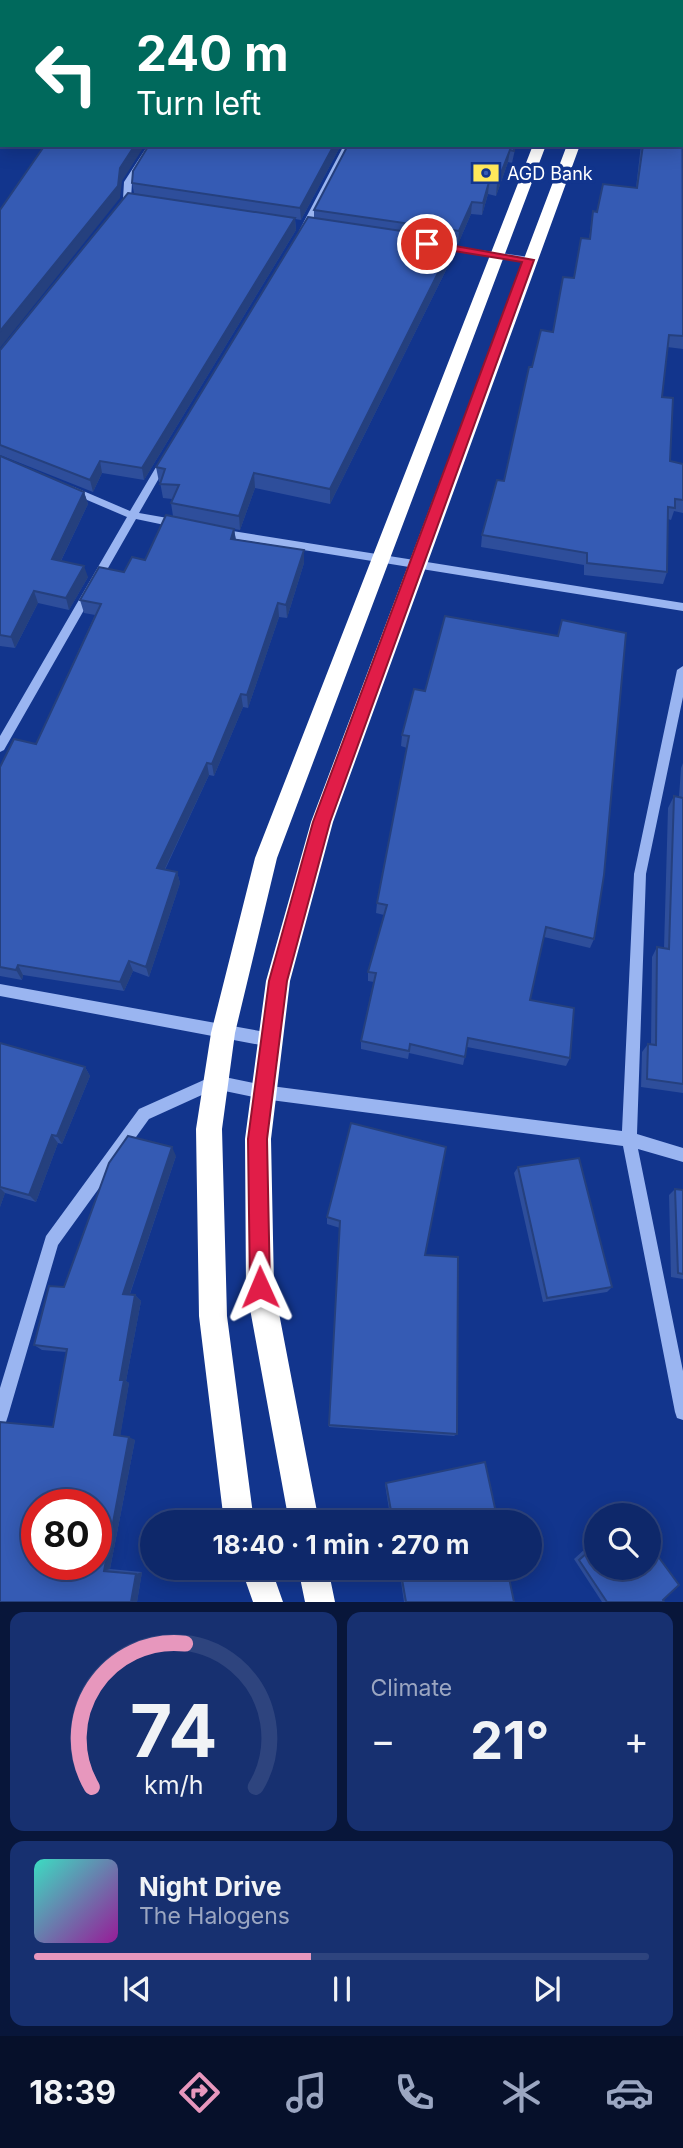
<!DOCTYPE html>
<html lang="en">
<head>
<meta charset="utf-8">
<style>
  body { margin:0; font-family:Inter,sans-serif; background:#173070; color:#f1f3f6; height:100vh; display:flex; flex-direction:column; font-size:26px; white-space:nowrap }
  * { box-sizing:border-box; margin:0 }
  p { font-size:23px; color:#9ba6c1 }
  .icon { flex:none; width:38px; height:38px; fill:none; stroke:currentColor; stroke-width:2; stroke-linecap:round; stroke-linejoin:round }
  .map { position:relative; height:1602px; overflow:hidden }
  .side { display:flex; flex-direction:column; gap:10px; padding:10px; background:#08163a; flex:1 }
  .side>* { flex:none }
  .hud { position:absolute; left:0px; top:0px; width:684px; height:147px; box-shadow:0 4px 18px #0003,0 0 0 2px #2e447e; background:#00695c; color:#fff; overflow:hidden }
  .controls { position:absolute; left:584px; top:1503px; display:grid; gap:14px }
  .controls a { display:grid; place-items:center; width:77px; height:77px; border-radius:50%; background:#0e286a; box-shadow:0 4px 18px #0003,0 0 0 2px #2e447e; font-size:35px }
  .speed { position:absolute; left:21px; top:1489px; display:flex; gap:14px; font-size:35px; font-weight:700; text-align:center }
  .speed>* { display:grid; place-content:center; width:91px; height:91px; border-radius:50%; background:#0e286a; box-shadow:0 4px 18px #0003,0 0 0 2px #2e447e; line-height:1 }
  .speed .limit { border:10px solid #d22; background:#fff; color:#111 }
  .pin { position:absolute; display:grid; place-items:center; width:60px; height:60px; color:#fff; margin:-30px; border:4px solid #fff; border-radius:50%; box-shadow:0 2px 7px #0007 }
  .me { position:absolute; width:77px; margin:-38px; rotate:359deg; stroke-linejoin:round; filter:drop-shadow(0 0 5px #0008) }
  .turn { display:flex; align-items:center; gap:24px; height:147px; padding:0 21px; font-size:32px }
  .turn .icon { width:91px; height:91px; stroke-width:2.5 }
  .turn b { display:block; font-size:49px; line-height:60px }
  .big { font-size:52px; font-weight:700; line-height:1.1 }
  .side .card { flex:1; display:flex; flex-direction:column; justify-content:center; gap:10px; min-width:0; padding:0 24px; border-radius:14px; background:#173070 }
  .side .dial { align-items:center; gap:0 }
  .dial svg { height:182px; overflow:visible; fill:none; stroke:#2e447e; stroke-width:7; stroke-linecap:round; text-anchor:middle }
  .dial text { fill:#f1f3f6; stroke:none }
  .song { display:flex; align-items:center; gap:21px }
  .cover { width:84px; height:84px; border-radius:10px; background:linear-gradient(135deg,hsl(170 70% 55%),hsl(300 70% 35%)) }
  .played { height:7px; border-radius:4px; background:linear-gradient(90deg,#e797bd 45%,#2e447e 45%) }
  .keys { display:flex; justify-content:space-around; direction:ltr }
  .heat { display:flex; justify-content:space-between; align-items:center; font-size:38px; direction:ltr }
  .side .tiles { flex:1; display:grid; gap:10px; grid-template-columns:1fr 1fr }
  .card:last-child { grid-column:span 2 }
  .trip { position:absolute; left:140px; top:1510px; width:402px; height:70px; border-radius:35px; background:#0e286a; box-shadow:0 4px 18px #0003,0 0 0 2px #2e447e; font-weight:700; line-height:70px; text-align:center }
  .tab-bar { display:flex; height:112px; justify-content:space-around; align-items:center; background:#06102a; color:#9ba6c1 }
  .tab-bar .icon { width:49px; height:49px }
  .tab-bar .active { color:#e797bd }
  .tab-bar b { font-size:32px; color:#f1f3f6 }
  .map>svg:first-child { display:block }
</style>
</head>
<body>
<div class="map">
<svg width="683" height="1602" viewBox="0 0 683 1602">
  <rect width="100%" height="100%" fill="#12358d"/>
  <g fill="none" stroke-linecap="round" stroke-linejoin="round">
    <path fill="#9ab5f1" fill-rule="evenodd" d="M 148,145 L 156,145 L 132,182 L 131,199 L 123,210 L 117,210 L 116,208 L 123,199 L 124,182 Z
      M 344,145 L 352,145 L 307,231 L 300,233 L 299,231 Z
      M 436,244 L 529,257 L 533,260 L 529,263 L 439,248 L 435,246 Z
      M 165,456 L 170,459 L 139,513 L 179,520 L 184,524 L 179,528 L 136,519 L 4,750 L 0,752 L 0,736 L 127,517 L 66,491 L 65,489 L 70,486 L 74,487 L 130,511 L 162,457 Z
      M 220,529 L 683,603 L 683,611 L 216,536 L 216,530 Z
      M 683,666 L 683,697 L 646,874 L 637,1134 L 683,1148 L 683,1162 L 638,1149 L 683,1371 L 683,1420 L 677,1418 L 675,1412 L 623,1146 L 263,1099 L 215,1089 L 149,1119 L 58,1245 L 8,1416 L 6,1422 L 0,1424 L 0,1388 L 46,1236 L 139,1109 L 215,1075 L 263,1085 L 622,1131 L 634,874 L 677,670 Z
      M 0,984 L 271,1033 L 276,1035 L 278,1040 L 276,1045 L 271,1047 L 0,996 Z"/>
    <path fill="#fff" fill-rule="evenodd" d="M 591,0 L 603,0 L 591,2 Z
      M 657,0 L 669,0 L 669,2 L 658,2 Z
      M 533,145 L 546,145 L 277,858 L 235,1033 L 222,1129 L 227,1316 L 254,1522 L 224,1522 L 199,1316 L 196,1129 L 211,1033 L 255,858 Z
      M 567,145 L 580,145 L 333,822 L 290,981 L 271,1139 L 274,1287 L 319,1522 L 289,1522 L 246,1287 L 245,1139 L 266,981 L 311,822 Z
      M 241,1568 L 271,1568 L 283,1602 L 253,1602 Z
      M 298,1568 L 328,1568 L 335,1602 L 305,1602 Z"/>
  </g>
  <path fill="#2e4e9b" d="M 683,0 L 683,349 L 667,347 L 662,397 L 670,461 L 683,464 L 683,513 L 674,511 L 671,520 L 668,519 L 667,572 L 663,584 L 584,575 L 584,565 L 481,547 L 482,535 L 504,481 L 532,367 L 553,332 L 589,239 L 593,211 L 597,212 L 636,188 L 641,145 L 682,145 L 666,2 Z
    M 341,145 L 301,220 L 295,219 L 296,230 L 144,480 L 102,473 L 93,492 L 0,455 L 0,350 L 1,349 L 134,193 L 132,183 Z
    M 516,145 L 512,163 L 508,162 L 496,196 L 488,194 L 482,215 L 471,214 L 458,244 L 455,243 L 454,254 L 330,504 L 255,488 L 240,530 L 234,529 L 236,540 L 304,550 L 304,563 L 287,618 L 279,617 L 248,708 L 243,707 L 214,776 L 209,775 L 165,870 L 177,872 L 180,883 L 149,977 L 133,971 L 124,991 L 23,975 L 22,980 L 0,976 L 0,767 L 36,744 L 95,615 L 84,613 L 80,600 L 145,560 L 173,516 L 171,503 L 172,499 L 163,498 L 160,482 L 159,482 L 156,467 L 314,218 L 314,210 Z
    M 0,456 L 84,492 L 88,504 L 61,561 L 88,577 L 69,610 L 38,603 L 15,648 L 0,646 Z
    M 414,689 L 594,939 L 590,948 L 544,937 L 530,1000 L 570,1058 L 566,1066 L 467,1047 L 463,1065 L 409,1053 L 408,1059 L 361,1049 L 361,1041 L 374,982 L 368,981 L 368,972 L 384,915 L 376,913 L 377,903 L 407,748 L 401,746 L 402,735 Z
    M 683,763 L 683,1093 L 641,1087 L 642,1052 L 648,1044 L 651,1044 L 652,957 L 657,947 L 664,948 L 668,808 L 674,796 L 679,797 L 681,768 Z
    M 0,1043 L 85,1067 L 90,1076 L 62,1144 L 58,1143 L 36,1202 L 5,1193 L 0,1207 Z
    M 351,1123 L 425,1255 L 457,1434 L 454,1436 L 329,1427 L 340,1228 L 327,1224 L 327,1217 Z
    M 176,1156 L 130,1294 L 135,1295 L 141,1301 L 126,1381 L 129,1383 L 120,1436 L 135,1440 L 110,1569 L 142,1572 L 137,1602 L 0,1602 L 53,1427 L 66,1352 L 42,1350 L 34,1345 L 64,1287 Z
    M 518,1167 L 612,1287 L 607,1292 L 543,1302 L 514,1173 Z
    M 675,1189 L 683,1190 L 683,1279 L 671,1277 L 669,1195 Z
    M 386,1483 L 498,1522 L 391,1522 L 385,1484 Z
    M 597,1538 L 597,1568 L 663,1600 L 664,1602 L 602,1602 L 574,1559 Z
    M 399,1568 L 507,1568 L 514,1602 L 404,1602 Z"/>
  <path fill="#25407e" d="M 19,0 L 30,0 L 29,2 L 17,2 Z
    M 2,82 L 2,98 L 0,100 L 0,85 Z
    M 2,108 L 2,121 L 0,121 L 0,109 Z
    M 135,145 L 145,145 L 122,181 L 120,198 L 0,348 L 0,331 L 120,168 Z
    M 334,145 L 341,145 L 301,220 L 300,208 Z
    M 510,150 L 508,162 L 496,196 L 497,183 Z
    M 489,182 L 488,194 L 482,215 L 483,203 Z
    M 472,202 L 471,214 L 458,244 L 459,231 Z
    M 295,218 L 296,230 L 144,480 L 142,468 Z
    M 455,239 L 454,254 L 330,504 L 330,489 Z
    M 100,461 L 102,473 L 93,492 L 90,480 Z
    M 254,473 L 255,488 L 240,530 L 239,516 Z
    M 84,492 L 88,504 L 56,571 L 52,559 Z
    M 234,529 L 236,542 L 231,539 Z
    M 304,550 L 304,563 L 287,618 L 286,605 Z
    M 84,566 L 88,577 L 69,610 L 66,598 Z
    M 34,591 L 38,603 L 15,648 L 11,637 Z
    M 278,603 L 279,617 L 248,708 L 247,695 Z
    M 241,694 L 243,707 L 214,776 L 212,764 Z
    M 207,763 L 209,775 L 160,879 L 157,868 Z
    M 177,872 L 180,883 L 149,977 L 146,967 Z
    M 129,961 L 133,971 L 124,991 L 120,982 Z
    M 18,965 L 23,975 L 22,980 L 16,970 Z
    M 85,1067 L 90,1076 L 62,1144 L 57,1136 Z
    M 52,1135 L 58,1143 L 36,1202 L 29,1195 Z
    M 172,1147 L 176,1156 L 128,1299 L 123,1294 Z
    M 0,1188 L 5,1193 L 0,1207 Z
    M 135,1295 L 141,1301 L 126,1381 L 129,1383 L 120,1438 L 114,1435 L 120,1380 Z
    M 129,1437 L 135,1440 L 110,1569 L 104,1571 Z
    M 142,1572 L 137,1602 L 131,1602 L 136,1574 Z"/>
  <path fill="#355bb4" stroke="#25407e" stroke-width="2" fill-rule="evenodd" d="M 0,0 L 19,0 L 17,2 L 2,2 L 2,22 L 0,24 Z
    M 164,0 L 535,0 L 550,2 L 161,2 Z
    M 669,0 L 683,0 L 683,1 L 682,2 L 666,2 Z
    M 682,7 L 683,336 L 669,335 L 662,397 L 673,398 L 670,461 L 683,464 L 683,500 L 675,499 L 675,508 L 668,507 L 667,572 L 587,563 L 587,553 L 482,535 L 497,480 L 504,481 L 529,367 L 532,367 L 541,330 L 553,332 L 563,277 L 574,278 L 581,238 L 590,239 L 593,211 L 597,212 L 603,184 L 637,188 L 643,145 L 682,145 Z
    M 0,28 L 2,28 L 2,82 L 0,85 L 0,56 L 1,56 L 1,49 L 0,49 Z
    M 45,145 L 135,145 L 120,168 L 118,186 L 0,331 L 0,210 Z
    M 149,145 L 334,145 L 300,208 L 132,183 L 133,171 Z
    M 348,145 L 515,145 L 514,151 L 510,150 L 497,183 L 489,182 L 483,203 L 472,202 L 459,231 L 314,210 Z
    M 128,193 L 295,218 L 142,468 L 100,461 L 90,480 L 0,445 L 0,350 L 1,349 Z
    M 308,217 L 455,239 L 330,489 L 254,473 L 239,516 L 171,503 L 179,485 L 160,484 L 165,469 L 156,467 Z
    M 0,456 L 84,492 L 52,559 L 84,566 L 66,598 L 34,591 L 11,637 L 0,635 Z
    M 166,515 L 234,529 L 231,539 L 304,550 L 286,605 L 278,603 L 247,695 L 241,694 L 212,764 L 207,763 L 157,868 L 177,872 L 146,967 L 129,961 L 120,982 L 18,965 L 16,970 L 0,967 L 0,767 L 14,739 L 36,744 L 101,604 L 80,600 L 99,567 L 124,572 L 132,557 L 145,560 Z
    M 445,616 L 558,636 L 562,620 L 626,633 L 604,875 L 594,939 L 546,927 L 530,1000 L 574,1008 L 570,1058 L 468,1038 L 465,1057 L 410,1044 L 409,1051 L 361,1041 L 376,973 L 368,972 L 387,905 L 377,903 L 409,736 L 402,735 L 414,689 L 425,691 Z
    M 674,796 L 683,798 L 683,1084 L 647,1079 L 648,1044 L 656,1045 L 657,947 L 669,949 Z
    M 0,1043 L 85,1067 L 57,1136 L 52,1135 L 29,1195 L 0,1187 Z
    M 351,1123 L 446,1147 L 425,1255 L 458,1257 L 457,1434 L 329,1425 L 340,1221 L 327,1217 Z
    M 128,1136 L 172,1147 L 123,1294 L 135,1295 L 120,1380 L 124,1380 L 114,1435 L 129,1437 L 104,1571 L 136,1574 L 131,1602 L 0,1602 L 0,1422 L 53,1427 L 67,1349 L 34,1345 L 49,1286 L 64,1287 L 109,1163 ZM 37,1505 L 96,1505 L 96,1564 L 37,1564 Z
    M 579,1158 L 612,1287 L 547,1298 L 518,1167 Z
    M 675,1189 L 683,1190 L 683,1274 L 678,1273 Z
    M 485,1462 L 498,1522 L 393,1522 L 386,1483 Z
    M 597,1544 L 597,1568 L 649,1568 L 649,1544 L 679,1585 L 663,1600 L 664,1602 L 607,1602 L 579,1560 Z
    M 400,1568 L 507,1568 L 514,1602 L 406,1602 Z"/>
  <path fill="#e11d48" stroke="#92132f" stroke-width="2" d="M 427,241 L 534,260 L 330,822 L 287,981 L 267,1139 L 270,1287 L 267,1295 L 260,1298 L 253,1295 L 250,1287 L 248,1139 L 269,981 L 313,822 L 522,262 L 423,246 L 423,242 Z"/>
  <defs>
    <g id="bank-bare" transform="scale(2.1)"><path d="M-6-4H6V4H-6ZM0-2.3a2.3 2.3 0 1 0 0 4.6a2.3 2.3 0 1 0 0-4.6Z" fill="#ffe85b" stroke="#12358d" stroke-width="2.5" paint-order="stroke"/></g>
  </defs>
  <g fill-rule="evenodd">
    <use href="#bank-bare" x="486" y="173"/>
  </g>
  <g text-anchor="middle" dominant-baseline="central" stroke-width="7" stroke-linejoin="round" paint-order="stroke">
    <g font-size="18" fill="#fff" stroke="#12358d" text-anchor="start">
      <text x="507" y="173">AGD Bank</text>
    </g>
  </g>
</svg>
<div class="controls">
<a><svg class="icon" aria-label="search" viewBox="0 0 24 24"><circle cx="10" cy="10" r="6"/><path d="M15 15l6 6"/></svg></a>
</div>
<div class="speed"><div class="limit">80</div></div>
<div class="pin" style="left:427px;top:244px;background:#d93025"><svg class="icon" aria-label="arrive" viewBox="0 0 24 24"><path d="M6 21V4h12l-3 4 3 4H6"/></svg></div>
<svg class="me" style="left:260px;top:1287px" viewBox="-20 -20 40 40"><path d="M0-17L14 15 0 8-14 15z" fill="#e11d48" stroke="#fff" stroke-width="4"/></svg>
<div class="trip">18:40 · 1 min · 270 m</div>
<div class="hud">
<div class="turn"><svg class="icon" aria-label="left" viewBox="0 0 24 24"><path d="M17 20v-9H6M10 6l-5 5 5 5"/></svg><div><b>240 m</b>Turn left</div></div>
</div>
</div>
<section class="side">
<div class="tiles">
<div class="card dial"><svg viewBox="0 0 100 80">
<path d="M14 69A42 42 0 1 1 86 69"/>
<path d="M14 69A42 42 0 0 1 55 6" stroke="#e797bd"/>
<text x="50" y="56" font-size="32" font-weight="700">74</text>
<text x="50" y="72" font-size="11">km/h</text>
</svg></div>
<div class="card"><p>Climate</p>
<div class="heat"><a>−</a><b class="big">21°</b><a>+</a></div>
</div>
<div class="card">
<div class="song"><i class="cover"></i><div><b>Night Drive</b><p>The Halogens</p></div></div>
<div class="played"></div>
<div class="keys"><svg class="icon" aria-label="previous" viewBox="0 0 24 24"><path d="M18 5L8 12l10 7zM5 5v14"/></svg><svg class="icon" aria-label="pause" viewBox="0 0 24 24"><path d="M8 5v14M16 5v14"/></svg><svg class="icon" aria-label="next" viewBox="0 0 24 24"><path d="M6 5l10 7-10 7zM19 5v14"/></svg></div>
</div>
</div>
</section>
<nav class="tab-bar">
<b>18:39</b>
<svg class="icon active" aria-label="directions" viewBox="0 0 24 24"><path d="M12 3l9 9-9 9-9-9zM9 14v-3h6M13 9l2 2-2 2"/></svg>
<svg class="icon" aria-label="music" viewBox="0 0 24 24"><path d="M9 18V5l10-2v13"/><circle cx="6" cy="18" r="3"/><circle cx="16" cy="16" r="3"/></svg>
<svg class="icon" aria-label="phone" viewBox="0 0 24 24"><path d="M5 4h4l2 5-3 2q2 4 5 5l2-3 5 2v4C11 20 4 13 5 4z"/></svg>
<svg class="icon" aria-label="climate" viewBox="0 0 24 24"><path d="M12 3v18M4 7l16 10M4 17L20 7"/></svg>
<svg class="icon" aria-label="car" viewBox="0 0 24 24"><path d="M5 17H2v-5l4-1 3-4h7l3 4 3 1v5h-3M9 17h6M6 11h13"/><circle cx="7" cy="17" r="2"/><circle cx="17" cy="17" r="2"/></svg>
</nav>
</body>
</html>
